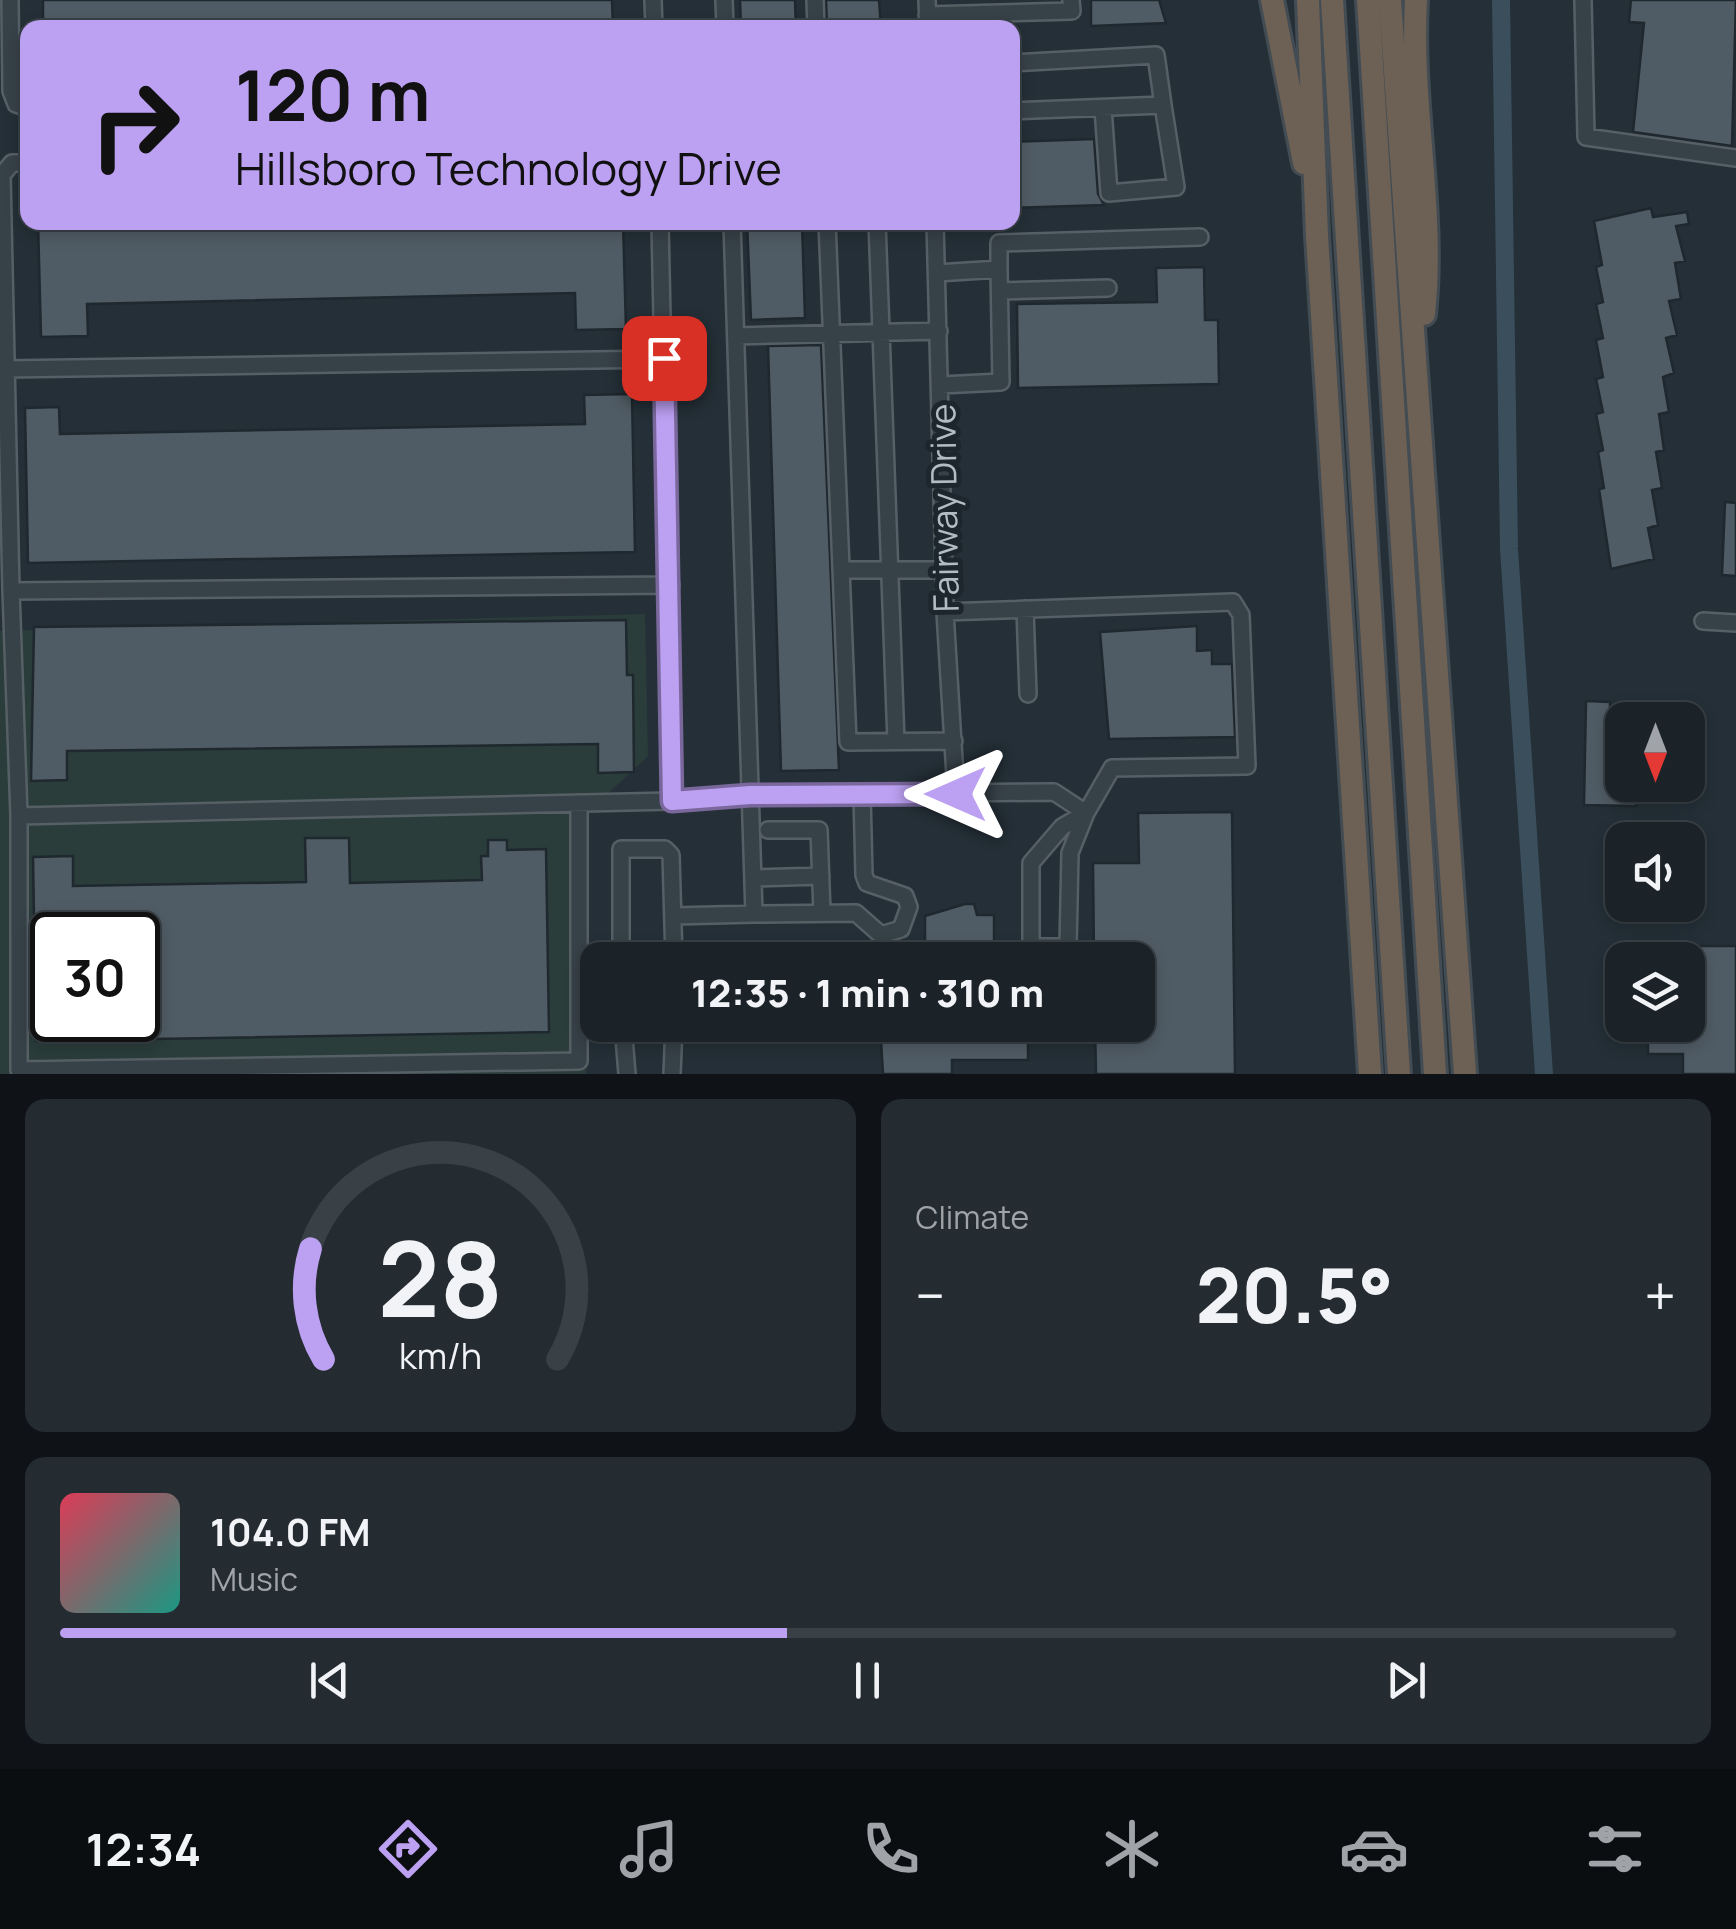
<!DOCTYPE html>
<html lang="en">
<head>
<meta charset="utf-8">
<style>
  body { margin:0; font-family:Manrope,sans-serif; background:#242b31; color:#f1f3f6; height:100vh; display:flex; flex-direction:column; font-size:38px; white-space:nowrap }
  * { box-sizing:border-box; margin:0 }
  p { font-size:32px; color:#a0a4a8 }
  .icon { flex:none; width:55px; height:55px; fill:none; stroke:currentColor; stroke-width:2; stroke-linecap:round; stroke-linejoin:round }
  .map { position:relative; height:1074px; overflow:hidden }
  .panel { display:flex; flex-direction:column; gap:25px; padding:25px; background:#0f1317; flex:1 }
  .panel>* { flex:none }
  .banner { position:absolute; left:20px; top:20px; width:1000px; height:210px; border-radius:20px; box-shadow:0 5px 15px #0003,0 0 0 2px #394046; background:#bca0f2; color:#111; overflow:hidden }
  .needle { width:65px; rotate:180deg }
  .buttons { position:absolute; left:1605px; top:702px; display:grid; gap:20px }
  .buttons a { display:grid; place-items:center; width:100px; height:100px; border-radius:20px; background:#1b2329; box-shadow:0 5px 15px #0003,0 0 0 2px #394046; font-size:50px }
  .speed { position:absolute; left:30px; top:912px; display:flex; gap:20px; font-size:50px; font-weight:700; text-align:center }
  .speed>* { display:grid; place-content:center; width:130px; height:130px; border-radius:50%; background:#1b2329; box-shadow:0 5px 15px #0003,0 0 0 2px #394046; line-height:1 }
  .speed .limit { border:5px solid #111; border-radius:15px; background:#fff; color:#111 }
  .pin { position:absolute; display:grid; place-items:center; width:85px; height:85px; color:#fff; margin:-42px; border-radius:20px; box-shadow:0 5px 15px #0006 }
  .me { position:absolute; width:110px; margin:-55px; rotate:270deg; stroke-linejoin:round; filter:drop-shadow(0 0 8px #0008) }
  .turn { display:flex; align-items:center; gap:35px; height:210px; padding:0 50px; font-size:45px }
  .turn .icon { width:130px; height:130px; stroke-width:2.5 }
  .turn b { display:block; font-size:70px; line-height:85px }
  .big { font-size:75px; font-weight:800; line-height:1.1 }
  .panel .tile { flex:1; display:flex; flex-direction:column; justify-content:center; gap:15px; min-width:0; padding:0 35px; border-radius:20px; background:#242b31 }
  .panel .dial { align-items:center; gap:0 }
  .dial svg { height:260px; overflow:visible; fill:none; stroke:#394046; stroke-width:7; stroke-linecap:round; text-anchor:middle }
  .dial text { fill:#f1f3f6; stroke:none }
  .song { display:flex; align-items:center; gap:30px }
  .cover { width:120px; height:120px; border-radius:15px; background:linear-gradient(135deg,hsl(350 70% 55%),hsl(170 70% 35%)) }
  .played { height:10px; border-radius:5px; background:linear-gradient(90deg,#bca0f2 45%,#394046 45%) }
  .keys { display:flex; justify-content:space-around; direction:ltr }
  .heat { display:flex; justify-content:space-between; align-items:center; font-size:55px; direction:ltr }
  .panel .tiles { flex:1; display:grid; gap:25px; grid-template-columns:1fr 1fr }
  .tile:last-child { grid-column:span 2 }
  .trip { position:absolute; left:580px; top:942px; width:575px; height:100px; border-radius:20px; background:#1b2329; box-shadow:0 5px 15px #0003,0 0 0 2px #394046; font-weight:800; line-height:100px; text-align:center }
  .dock { display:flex; height:160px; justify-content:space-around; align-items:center; background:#0b0e10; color:#a0a4a8 }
  .dock .icon { width:70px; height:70px }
  .dock .active { color:#bca0f2 }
  .dock b { font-size:45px; color:#f1f3f6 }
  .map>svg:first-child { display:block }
</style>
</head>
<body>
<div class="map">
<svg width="1736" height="1074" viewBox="0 0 1736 1074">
  <rect width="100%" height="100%" fill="#242f37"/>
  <path fill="#2a3d3a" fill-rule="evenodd" d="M 645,614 L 648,756 L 582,818 L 586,1074 L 0,1074 L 0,631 ZM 52,935 L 138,935 L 138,1020 L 52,1020 Z"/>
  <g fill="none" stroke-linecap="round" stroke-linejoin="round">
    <path stroke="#3a4e5c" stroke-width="18" d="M 1501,0 L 1509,549 L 1544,1074"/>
  </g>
  <path fill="#505c65" stroke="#1f282e" stroke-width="2.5" fill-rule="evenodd" d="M 43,0 L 612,0 L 613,28 L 43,28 Z
    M 740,0 L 795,0 L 796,28 L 741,28 Z
    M 826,0 L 879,0 L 881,28 L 827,28 Z
    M 1091,0 L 1159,0 L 1166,23 L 1091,26 Z
    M 1631,0 L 1736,0 L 1732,146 L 1633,132 L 1644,23 L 1629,22 Z
    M 1094,139 L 1098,194 L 1104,205 L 1012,208 L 1012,142 Z
    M 1651,208 L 1653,217 L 1687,212 L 1689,224 L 1676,226 L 1685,261 L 1675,263 L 1681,299 L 1669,301 L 1677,335 L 1666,338 L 1674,373 L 1663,377 L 1669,412 L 1659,414 L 1664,450 L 1656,452 L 1662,488 L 1652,490 L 1658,525 L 1648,528 L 1654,559 L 1611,569 L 1599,489 L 1604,488 L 1598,452 L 1603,450 L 1596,414 L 1603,412 L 1596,379 L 1603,377 L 1596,340 L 1603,338 L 1596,304 L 1603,302 L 1596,267 L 1602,265 L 1594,221 Z
    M 38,222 L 623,222 L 626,329 L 576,330 L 575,293 L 87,304 L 88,336 L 41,337 Z
    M 747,222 L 802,222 L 805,318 L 751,320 Z
    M 1204,267 L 1205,320 L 1218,320 L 1219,384 L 1018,388 L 1017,304 L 1157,302 L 1156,268 Z
    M 821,345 L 839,770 L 781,771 L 768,346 Z
    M 632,394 L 635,552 L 28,563 L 25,408 L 59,407 L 60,434 L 585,424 L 584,395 Z
    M 1725,502 L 1736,503 L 1736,576 L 1722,575 Z
    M 626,620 L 627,675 L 633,675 L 634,772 L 598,773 L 598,744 L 67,751 L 67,780 L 31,781 L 34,627 Z
    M 1197,626 L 1197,651 L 1212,650 L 1212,664 L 1232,664 L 1235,737 L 1109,739 L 1100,632 Z
    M 1586,701 L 1610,702 L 1610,713 L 1622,714 L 1622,785 L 1636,785 L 1636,806 L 1584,805 Z
    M 1232,812 L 1235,1074 L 1096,1074 L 1095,1025 L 1138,1025 L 1138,960 L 1094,960 L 1093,863 L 1139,863 L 1138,813 Z
    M 305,838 L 349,838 L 350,883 L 482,880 L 481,856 L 488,856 L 488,840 L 507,840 L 507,850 L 546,849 L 549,1032 L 36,1041 L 33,857 L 73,856 L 73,886 L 306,882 ZM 52,935 L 138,935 L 138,1020 L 52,1020 Z
    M 965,904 L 974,904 L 977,915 L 994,915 L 994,960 L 925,960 L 925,916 Z
    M 1682,946 L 1736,946 L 1736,1074 L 1683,1074 L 1683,1054 L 1648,1054 L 1648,1025 L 1688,1025 L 1688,960 L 1682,960 Z
    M 880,1025 L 1040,1025 L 1040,1040 L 1028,1043 L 1028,1060 L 952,1060 L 952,1074 L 883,1074 Z"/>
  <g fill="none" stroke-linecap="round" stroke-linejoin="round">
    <g stroke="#555f65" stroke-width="20">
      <path id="minor" d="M 10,0 L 11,91 L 16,104 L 28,108
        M 653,0 L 654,28
        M 724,0 L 725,28
        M 815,0 L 816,28
        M 927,0 L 928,28
        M 1583,0 L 1586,137 L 1736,158
        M 927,15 L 1072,11 L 1071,0
        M 1012,63 L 1156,55 L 1163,105
        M 1012,111 L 1163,105 L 1176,187 L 1109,193 L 1103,108
        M 28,163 L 12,163 L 2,175 L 11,591 L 671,585
        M 660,222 L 672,801
        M 732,222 L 754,914 L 856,913 L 881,935 L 901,929 L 909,907 L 905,896 L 867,883 L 864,875 L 862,794
        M 827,222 L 848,742 L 954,741
        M 877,222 L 896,742
        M 935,222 L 945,612 L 956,793
        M 999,269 L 999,243 L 1200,237
        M 937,273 L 999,269 L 1001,382 L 941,385
        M 1000,291 L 1108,288
        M 736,336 L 939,331
        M 5,369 L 664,359
        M 841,570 L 945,570
        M 11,591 L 19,816 L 672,801 L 750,795 L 1054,792 L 1086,813 L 1070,853 L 1068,947 L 1031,947 L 1031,863 L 1062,827 L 1086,813 L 1112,768 L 1247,766 L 1241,615 L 1233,602 L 945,612
        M 1025,609 L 1028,694
        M 1703,621 L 1736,623
        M 19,816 L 19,1070 L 579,1061 L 579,803
        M 768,830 L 819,830 L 822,913
        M 753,878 L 821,876
        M 674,916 L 754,914
        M 621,960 L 621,849 L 665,849 L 671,855 L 674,960
        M 623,1025 L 627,1074
        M 672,1074 L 674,1025"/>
    </g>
    <g stroke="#424c52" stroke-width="28">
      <path id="highway" d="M 1272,0 L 1304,163
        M 1308,0 L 1317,236 L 1370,1074
        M 1332,0 L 1399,1074
        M 1368,0 L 1435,1074
        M 1390,0 L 1465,1074
        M 1416,0 C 1410,105 1435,210 1424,314"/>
    </g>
    <use href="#minor" stroke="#374148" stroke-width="15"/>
    <use href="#highway" stroke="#6d6055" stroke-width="22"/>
  </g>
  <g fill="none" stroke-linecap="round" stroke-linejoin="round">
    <g stroke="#7a689d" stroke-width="25">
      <path id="route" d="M 664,358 L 672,801 L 750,795 L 956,794"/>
    </g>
    <use href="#route" stroke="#bca0f2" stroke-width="18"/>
  </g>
  <g text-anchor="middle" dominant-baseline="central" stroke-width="10" stroke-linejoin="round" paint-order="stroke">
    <g font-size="35" fill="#b2bcc4" stroke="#1d262c">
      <text transform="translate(944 508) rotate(-91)">Fairway Drive</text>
    </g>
  </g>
</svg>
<div class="buttons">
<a><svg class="needle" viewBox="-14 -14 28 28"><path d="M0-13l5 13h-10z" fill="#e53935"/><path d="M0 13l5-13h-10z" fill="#a0a4a8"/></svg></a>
<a><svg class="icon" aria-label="sound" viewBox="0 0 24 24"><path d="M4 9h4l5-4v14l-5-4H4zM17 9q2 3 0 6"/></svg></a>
<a><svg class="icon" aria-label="layers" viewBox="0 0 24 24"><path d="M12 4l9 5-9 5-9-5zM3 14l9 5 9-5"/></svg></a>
</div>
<div class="speed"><div class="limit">30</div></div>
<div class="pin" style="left:664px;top:358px;background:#d93025"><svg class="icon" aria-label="arrive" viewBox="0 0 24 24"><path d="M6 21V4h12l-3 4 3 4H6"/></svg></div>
<svg class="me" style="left:956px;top:794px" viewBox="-20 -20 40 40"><path d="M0-17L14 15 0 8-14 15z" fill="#bca0f2" stroke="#fff" stroke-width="4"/></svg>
<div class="trip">12:35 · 1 min · 310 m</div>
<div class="banner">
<div class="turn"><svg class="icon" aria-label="right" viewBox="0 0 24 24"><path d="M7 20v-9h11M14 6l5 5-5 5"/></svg><div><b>120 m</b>Hillsboro Technology Drive</div></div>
</div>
</div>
<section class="panel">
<div class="tiles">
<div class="tile dial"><svg viewBox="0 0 100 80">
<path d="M14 69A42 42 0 1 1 86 69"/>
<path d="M14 69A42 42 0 0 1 10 35" stroke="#bca0f2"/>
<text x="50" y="56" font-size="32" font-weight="700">28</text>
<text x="50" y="72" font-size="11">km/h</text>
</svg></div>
<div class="tile"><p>Climate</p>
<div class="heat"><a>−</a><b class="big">20.5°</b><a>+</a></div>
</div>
<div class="tile">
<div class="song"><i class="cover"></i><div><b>104.0 FM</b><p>Music</p></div></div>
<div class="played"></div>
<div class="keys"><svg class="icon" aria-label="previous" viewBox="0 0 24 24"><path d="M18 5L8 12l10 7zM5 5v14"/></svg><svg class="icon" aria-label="pause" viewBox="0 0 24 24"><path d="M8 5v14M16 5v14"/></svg><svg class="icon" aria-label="next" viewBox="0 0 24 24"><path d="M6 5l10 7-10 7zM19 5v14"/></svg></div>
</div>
</div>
</section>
<nav class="dock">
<b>12:34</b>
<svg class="icon active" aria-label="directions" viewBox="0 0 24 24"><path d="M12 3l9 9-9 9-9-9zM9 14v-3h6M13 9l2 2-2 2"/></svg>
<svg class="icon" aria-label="music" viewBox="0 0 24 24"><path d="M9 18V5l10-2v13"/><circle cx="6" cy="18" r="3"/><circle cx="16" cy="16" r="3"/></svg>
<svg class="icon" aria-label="phone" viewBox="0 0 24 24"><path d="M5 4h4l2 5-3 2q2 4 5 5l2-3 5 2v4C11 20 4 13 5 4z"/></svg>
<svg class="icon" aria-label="climate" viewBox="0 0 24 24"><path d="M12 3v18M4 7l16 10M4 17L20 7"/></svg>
<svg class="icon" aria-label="car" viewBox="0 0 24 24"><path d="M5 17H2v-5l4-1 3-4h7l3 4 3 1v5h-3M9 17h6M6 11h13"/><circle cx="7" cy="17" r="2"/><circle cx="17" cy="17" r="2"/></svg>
<svg class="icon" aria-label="filters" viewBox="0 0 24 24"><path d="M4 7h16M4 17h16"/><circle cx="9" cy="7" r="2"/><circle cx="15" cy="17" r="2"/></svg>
</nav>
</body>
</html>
